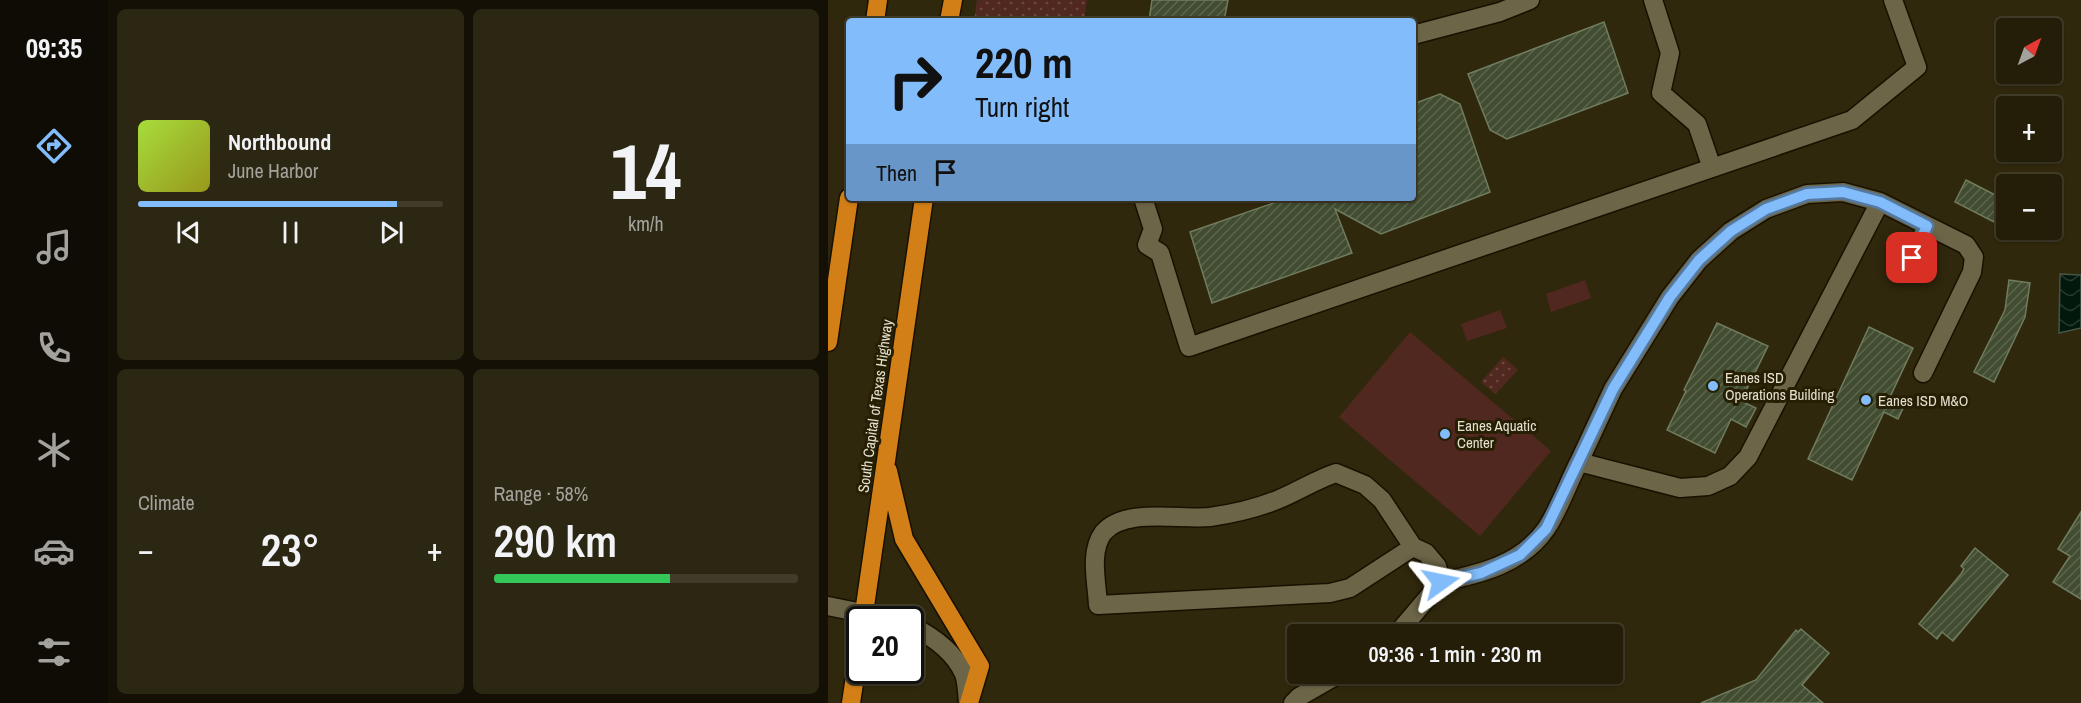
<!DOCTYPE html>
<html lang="en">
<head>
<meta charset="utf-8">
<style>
  body { margin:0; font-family:"Archivo Narrow",sans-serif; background:#2c2712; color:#f1f3f6; height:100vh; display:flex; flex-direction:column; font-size:22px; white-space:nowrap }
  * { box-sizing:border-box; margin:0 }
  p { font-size:20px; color:#a3a29c }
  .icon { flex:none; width:33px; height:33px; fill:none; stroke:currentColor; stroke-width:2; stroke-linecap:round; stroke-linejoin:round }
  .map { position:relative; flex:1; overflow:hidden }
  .panel { display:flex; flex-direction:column; gap:9px; padding:9px; background:#141005; width:720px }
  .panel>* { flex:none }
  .guide { position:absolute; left:18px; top:18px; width:570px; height:183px; border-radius:6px; box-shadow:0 2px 4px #0004,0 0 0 2px #413c2a; background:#82bcfa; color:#111; overflow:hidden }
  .needle { width:39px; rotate:41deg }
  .buttons { position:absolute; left:1168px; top:18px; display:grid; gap:12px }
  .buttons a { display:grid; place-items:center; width:66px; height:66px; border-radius:6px; background:#241e09; box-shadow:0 2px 4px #0004,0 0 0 2px #413c2a; font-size:30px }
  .speed { position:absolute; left:18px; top:606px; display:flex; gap:12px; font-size:30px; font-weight:700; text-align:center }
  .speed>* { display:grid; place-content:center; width:78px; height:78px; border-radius:50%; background:#241e09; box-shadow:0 2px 4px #0004,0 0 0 2px #413c2a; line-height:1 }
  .speed .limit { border:3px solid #111; border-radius:9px; background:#fff; color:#111 }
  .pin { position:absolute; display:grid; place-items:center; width:51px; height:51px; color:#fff; margin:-26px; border-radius:12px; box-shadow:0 3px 9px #0006 }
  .me { position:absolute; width:66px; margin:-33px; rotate:78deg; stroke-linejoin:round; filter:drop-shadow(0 0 4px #0008) }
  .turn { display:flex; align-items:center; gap:21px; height:126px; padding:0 30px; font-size:27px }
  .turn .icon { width:78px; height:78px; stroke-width:2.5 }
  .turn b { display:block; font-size:42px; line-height:51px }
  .then { display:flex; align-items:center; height:57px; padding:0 30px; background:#0003; gap:12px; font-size:22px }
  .big { font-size:45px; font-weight:600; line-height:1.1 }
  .panel .widget { flex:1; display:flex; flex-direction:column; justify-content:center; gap:9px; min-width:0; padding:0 21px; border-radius:9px; background:#2c2712 }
  .panel .dial { align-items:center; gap:0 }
  .dial b { font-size:78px; line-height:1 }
  .song { display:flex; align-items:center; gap:18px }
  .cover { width:72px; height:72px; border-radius:9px; background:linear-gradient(135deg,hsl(80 70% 55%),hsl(60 70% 35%)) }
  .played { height:6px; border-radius:3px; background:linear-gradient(90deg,#82bcfa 85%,#413c2a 85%) }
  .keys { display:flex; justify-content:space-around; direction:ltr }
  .heat { display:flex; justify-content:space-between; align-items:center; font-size:33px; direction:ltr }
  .charge { height:9px; border-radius:4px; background:linear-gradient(90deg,#34c759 58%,#413c2a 0) }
  .panel .tiles { flex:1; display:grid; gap:9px; grid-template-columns:repeat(2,1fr) }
  .trip { position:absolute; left:459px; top:624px; width:336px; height:60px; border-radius:6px; background:#241e09; box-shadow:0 2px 4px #0004,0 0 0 2px #413c2a; font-weight:600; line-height:60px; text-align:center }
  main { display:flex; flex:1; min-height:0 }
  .tabs { display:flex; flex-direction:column; width:108px; justify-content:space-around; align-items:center; background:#0e0c04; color:#a3a29c }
  .tabs .icon { width:42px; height:42px }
  .tabs .current { color:#82bcfa }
  .tabs b { font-size:27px; color:#f1f3f6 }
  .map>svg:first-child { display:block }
</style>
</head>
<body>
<main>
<nav class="tabs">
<b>09:35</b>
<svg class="icon current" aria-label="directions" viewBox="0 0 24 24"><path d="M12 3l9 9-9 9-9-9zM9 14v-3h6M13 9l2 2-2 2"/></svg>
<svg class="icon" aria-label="music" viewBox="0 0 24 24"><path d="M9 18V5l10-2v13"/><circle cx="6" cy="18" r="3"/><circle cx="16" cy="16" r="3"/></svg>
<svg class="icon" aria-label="phone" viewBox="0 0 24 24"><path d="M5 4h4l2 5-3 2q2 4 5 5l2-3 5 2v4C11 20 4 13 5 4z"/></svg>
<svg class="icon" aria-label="climate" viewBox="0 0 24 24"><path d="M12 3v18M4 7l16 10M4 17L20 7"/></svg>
<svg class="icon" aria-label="car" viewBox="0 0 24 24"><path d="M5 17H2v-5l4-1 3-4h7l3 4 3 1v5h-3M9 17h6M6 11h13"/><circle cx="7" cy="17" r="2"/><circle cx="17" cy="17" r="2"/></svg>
<svg class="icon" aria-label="filters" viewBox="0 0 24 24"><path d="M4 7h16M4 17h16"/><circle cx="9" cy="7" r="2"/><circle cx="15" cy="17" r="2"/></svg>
</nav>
<section class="panel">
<div class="tiles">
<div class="widget">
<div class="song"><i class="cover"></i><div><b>Northbound</b><p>June Harbor</p></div></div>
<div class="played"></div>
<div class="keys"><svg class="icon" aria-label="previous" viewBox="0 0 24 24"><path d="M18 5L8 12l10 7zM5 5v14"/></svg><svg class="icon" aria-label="pause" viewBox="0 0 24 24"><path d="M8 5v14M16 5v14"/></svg><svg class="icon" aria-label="next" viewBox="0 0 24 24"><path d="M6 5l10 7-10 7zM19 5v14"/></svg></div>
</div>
<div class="widget dial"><b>14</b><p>km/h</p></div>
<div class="widget"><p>Climate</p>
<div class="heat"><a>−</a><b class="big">23°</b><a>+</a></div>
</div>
<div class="widget"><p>Range · 58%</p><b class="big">290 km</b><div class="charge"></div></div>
</div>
</section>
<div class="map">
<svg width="1253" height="703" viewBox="0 0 1253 703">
  <defs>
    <pattern id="green-dots" width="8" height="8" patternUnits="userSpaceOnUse" patternTransform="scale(1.5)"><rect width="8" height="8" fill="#512820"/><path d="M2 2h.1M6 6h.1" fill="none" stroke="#6a473f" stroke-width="1.8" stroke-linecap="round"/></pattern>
    <pattern id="water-waves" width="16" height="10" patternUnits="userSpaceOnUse" patternTransform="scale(1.5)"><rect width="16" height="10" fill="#02180c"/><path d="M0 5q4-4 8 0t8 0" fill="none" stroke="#27392e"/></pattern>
    <pattern id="building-hatch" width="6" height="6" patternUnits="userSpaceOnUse" patternTransform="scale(1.5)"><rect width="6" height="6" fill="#414c31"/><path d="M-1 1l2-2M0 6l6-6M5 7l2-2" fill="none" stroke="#5c664e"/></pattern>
  </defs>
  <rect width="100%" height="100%" fill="#30280c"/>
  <path fill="url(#green-dots)" d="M 149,0 L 259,0 L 256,21 L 146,21 Z
    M 675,357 L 690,370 L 667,394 L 653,382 Z"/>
  <path fill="#512820" d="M 757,280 L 763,298 L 723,312 L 718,294 Z
    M 672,310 L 679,328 L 639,341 L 633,324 Z
    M 582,332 L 723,451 L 652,536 L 511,417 Z"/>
  <path fill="url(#water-waves)" stroke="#465446" stroke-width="1.5" d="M 1232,274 L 1253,275 L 1253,328 L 1231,333 Z"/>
  <path fill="url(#building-hatch)" stroke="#707c5f" stroke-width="1.5" d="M 324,0 L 400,0 L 396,21 L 321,21 Z
    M 776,22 L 800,93 L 679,139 L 662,130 L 640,74 Z
    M 612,94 L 632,104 L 662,192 L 553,234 L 507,209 L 524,253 L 384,303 L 362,232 L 460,198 L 585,198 L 585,104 Z
    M 1138,180 L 1179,201 L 1179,206 L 1170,224 L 1127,202 Z
    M 1181,280 L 1202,283 L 1197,317 L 1166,382 L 1146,372 L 1177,310 Z
    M 889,323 L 940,346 L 913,401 L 928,408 L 918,427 L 903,419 L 887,453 L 839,430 L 858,391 L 856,390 Z
    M 1041,327 L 1085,348 L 1062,397 L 1077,404 L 1070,419 L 1056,412 L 1024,480 L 980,459 Z
    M 1253,512 L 1253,599 L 1225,582 L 1242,556 L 1230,549 Z
    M 1147,548 L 1180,575 L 1125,641 L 1114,632 L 1109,639 L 1091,624 L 1133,574 L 1136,569 L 1133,566 Z
    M 973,629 L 1001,653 L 974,685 L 995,703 L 873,703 L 928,680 L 968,630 L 970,632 Z"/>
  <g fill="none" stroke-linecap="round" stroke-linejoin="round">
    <g stroke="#181100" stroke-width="21">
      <path id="minor" d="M 825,0 L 842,53 L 833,93 L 869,124 L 884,168
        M 585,35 L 672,12 L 702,0
        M 315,198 L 325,229 L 319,245 L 332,253 L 361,347 L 1024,120 L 1089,67 L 1065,0
        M 1084,258 L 1099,226
        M 751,462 L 785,389 L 842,297 L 871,260 L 903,231 L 938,209 L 979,194 L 1015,192 L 1052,202 L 1138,245 L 1146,257 L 1144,272 L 1095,373
        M 613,582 C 652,574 694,564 718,529 C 730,512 741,481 751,462 L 852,488 L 880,486 L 902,476 L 920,457 L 1052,202
        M 0,606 L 69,620
        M 82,625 C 104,636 126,651 136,674 C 139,682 139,694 140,703
        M 569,634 L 613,582 L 609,566 L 598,553 L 585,547 L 554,500 L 537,485 L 508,473 C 487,480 469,492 449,500 C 429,508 403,514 382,517 C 352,520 296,507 275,533 C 261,552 269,583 270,605 L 502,593 L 522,588 L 585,547
        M 465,703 L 471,697 L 511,674"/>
    </g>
    <g stroke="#181100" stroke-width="21">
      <path id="highway" d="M 47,21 L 50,0
        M 121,21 L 125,0
        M 0,342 L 21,198
        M 60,471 L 76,539 L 152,666 L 141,703
        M 35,620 L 96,198
        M 23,703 L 32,643"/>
    </g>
    <use href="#minor" stroke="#6d6547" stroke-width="18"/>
    <use href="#highway" stroke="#d37f17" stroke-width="18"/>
  </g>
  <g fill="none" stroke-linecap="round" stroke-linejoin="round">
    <g stroke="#547aa2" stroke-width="15">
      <path id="route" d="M 613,582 L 653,573 L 692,555 L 718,529 L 785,389 L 842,297 L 871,260 L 903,231 L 938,209 L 979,194 L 1015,192 L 1052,202 L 1099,226 L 1084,258"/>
    </g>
    <use href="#route" stroke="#82bcfa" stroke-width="10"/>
  </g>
  <g fill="#82bcfa" stroke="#261f03" stroke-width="2">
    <circle cx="885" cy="386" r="6"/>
    <circle cx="1038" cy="400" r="6"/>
    <circle cx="617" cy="434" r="6"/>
  </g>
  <g text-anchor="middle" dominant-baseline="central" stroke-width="6" stroke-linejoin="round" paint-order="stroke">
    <g font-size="15" fill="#e4e0cf" stroke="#261f03" text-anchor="start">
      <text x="897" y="377">Eanes ISD<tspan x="897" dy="17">Operations Building</tspan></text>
      <text x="1050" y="400">Eanes ISD M&amp;O</text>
      <text x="629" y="425">Eanes Aquatic<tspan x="629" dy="17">Center</tspan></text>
    </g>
    <g font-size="15" fill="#e4e0cf" stroke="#261f03">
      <text transform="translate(47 406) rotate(-82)">South Capital of Texas Highway</text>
    </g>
  </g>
</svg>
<div class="buttons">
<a><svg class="needle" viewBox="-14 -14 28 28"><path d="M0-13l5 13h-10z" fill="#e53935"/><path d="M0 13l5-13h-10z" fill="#a3a29c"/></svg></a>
<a>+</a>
<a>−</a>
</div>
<div class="speed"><div class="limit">20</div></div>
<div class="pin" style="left:1084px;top:258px;background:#d93025"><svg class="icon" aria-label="arrive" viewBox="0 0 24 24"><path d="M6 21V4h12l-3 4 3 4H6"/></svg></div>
<svg class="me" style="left:613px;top:582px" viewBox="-20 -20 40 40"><path d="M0-17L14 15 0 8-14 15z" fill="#82bcfa" stroke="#fff" stroke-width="4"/></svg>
<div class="trip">09:36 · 1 min · 230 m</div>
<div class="guide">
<div class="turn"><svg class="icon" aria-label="right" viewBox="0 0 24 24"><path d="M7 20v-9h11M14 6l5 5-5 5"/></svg><div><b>220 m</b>Turn right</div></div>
<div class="then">Then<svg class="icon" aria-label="arrive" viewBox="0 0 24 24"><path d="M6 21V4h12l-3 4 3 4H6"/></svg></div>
</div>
</div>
</main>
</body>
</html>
